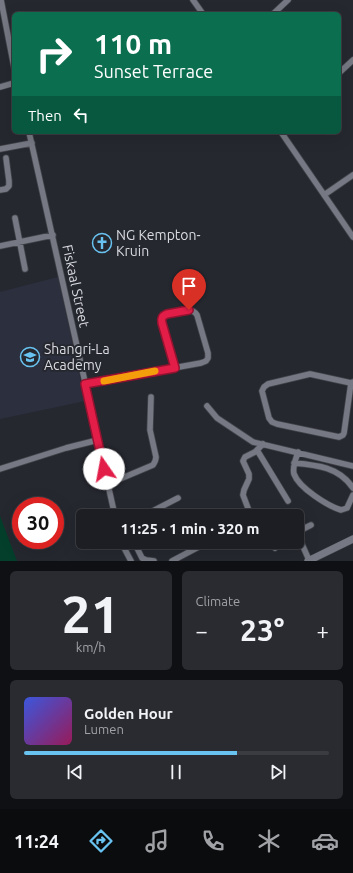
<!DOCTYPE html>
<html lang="en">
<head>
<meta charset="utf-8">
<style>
  body { margin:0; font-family:Ubuntu,sans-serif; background:#292b31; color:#f1f3f6; height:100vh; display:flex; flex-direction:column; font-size:15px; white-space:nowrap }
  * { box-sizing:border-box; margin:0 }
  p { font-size:13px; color:#a0a2a6 }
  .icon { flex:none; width:22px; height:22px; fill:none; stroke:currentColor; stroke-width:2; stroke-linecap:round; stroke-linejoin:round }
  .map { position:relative; height:561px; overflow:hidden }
  .panel { display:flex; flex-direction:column; gap:10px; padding:10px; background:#0f1014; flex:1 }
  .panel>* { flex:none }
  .guide { position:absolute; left:12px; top:12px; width:329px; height:122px; border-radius:6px; box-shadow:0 4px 16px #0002,0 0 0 1px #3a3c41; background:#0b6e4f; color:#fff; overflow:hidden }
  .speed { position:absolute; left:12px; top:497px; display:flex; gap:8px; font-size:20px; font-weight:700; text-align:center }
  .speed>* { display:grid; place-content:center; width:52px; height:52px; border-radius:50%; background:#1c1e24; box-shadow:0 4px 16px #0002,0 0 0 1px #3a3c41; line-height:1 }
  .speed .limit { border:6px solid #d22; background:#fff; color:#111 }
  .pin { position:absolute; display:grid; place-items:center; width:34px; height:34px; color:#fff; margin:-41px -17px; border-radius:50% 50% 50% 0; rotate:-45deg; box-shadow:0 0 4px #0007 }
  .pin .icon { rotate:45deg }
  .me { position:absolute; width:44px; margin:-22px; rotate:348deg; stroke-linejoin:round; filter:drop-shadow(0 0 3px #0008) }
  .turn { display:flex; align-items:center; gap:14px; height:84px; padding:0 16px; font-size:18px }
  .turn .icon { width:52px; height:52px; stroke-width:2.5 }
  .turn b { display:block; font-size:28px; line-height:34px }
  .then { display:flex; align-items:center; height:38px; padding:0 16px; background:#0003; gap:8px; font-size:15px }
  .big { font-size:30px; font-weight:700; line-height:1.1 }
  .panel .tile { flex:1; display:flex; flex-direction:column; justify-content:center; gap:6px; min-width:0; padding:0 14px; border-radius:6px; background:#292b31 }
  .panel .dial { align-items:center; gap:0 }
  .dial b { font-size:52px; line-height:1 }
  .song { display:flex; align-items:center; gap:12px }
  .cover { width:48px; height:48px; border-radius:6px; background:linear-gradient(135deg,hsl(230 70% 55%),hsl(330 70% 35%)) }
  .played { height:4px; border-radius:2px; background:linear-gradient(90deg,#69c3f1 70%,#3a3c41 70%) }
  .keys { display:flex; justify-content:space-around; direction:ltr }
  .heat { display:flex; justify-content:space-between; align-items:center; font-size:22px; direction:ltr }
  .panel .tiles { flex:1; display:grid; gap:10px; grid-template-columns:1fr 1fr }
  .tile:last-child { grid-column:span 2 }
  .trip { position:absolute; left:76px; top:509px; width:228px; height:40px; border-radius:6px; background:#1c1e24; box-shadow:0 4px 16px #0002,0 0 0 1px #3a3c41; font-weight:700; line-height:40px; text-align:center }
  .dock { display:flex; height:64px; justify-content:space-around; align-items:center; background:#0b0c0e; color:#a0a2a6 }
  .dock .icon { width:28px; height:28px }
  .dock .selected { color:#69c3f1 }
  .dock b { font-size:18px; color:#f1f3f6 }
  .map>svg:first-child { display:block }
</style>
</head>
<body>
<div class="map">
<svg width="353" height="561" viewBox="0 0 353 561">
  <rect width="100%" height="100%" fill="#262830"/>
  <path fill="#2c2f3e" d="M 58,277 L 85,401 L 0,419 L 0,292 Z"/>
  <path fill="#033f2a" d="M 0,516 L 17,561 L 0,561 Z"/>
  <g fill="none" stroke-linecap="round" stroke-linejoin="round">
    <g stroke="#44454c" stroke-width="7">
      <path id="minor" d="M 1,0 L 14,67
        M 193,0 L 203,14
        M 273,14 L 288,0
        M 339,73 L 353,60
        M 0,87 L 14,83
        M 29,132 L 115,516
        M 281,132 L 353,237
        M 0,149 L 32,143
        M 0,190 L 6,189 L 9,186 L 9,181 L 6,158
        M 324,195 L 353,175
        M 15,218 L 25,269
        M 0,246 L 53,235
        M 351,383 L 344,433 L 343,435 L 339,437 L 277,424 L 272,422 L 269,418 L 262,391 L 264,387 L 268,384 L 310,374 L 351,383 L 353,382
        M 85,384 L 201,363 L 206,361 L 208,358 L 208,353 L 197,315 C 191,305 176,312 167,314 C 162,316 161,318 162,323 L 175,368
        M 207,406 L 217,418 L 253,442 L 353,466
        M 257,450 L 288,501
        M 298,452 C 296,459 292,467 294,474 C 299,488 328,506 341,510 L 347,508 L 353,495
        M 294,463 C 317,465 339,467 353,488
        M 0,469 L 66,448 L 98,440
        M 108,484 L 153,465 C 155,462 156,460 156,457 L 150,430 L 151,397
        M 143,516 L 178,498
        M 251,516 L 243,495 L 244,490 L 249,479 L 249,474 L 243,461 L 245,457 L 255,452 L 263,444
        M 297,532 L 311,525
        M 297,533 L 309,560
        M 121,542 L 131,561
        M 134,542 L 142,558 L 146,560 L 154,561
        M 269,542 L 275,548
        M 172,561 L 208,542"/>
    </g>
    <g stroke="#44454c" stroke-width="8">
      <path id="tertiary" d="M 308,561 L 353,539"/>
    </g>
    <use href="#minor" stroke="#767983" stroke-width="5.5"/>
    <use href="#tertiary" stroke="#767983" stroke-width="7"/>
  </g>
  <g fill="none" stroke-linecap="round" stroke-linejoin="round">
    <g stroke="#92132f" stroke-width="10">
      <path id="route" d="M 104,469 L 85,384 L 175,368 L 162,323 C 161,318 162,316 167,314 L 189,310"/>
    </g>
    <use href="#route" stroke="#e11d48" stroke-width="7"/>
    <path stroke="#f59e0b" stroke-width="7" d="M 104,381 L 155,371"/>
  </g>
  <defs>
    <g id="church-ring" transform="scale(1)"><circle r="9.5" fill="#262830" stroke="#69c3f1" stroke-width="1.5"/><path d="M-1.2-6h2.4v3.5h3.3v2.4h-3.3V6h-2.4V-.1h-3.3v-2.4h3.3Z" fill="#69c3f1"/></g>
    <g id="school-ring" transform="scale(1)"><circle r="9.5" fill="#262830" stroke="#69c3f1" stroke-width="1.5"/><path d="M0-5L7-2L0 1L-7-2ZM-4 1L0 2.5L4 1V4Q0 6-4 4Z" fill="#69c3f1"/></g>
  </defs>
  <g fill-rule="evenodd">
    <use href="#church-ring" x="102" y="243"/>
    <use href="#school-ring" x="30" y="357"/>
  </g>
  <g text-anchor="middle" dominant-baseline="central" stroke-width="4" stroke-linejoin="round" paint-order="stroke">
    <g font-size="14" fill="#dadbe1" stroke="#262830" text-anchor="start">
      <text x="116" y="235">NG Kempton-<tspan x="116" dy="16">Kruin</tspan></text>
      <text x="44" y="349">Shangri-La<tspan x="44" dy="16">Academy</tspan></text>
    </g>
    <g font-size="14" fill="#dadbe1" stroke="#262830">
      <text transform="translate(76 286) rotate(78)">Fiskaal Street</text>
    </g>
  </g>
</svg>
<div class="speed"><div class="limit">30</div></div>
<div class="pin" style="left:189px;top:310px;background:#d93025"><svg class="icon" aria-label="arrive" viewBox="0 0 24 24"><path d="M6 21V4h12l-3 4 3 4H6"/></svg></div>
<svg class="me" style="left:104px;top:469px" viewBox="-20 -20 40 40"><circle r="19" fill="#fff"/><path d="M0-13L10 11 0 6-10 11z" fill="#e11d48"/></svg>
<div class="trip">11:25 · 1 min · 320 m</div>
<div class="guide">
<div class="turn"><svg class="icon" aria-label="right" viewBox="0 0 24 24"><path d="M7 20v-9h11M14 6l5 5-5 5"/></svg><div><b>110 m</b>Sunset Terrace</div></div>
<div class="then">Then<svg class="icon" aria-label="left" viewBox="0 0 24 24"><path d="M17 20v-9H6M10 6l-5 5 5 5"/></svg></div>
</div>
</div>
<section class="panel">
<div class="tiles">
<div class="tile dial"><b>21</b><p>km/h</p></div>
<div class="tile"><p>Climate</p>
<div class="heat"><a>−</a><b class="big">23°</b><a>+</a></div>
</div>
<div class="tile">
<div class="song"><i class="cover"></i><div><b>Golden Hour</b><p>Lumen</p></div></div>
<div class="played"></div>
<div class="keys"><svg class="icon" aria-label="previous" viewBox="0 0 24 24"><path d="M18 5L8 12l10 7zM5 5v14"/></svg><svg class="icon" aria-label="pause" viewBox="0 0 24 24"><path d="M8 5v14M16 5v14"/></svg><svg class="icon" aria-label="next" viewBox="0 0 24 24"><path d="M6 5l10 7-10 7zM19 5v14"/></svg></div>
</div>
</div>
</section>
<nav class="dock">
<b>11:24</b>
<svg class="icon selected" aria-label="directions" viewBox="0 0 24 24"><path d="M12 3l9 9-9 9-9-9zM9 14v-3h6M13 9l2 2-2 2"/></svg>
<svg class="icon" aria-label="music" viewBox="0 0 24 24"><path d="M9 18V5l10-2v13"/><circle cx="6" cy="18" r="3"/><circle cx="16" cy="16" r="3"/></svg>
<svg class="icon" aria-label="phone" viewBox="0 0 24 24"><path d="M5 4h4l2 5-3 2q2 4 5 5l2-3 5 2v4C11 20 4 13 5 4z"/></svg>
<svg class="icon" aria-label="climate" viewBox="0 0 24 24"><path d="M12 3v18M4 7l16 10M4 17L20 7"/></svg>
<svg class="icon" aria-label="car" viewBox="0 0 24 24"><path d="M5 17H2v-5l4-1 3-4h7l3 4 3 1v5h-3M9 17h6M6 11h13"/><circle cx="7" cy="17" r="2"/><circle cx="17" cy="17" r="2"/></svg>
</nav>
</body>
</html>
